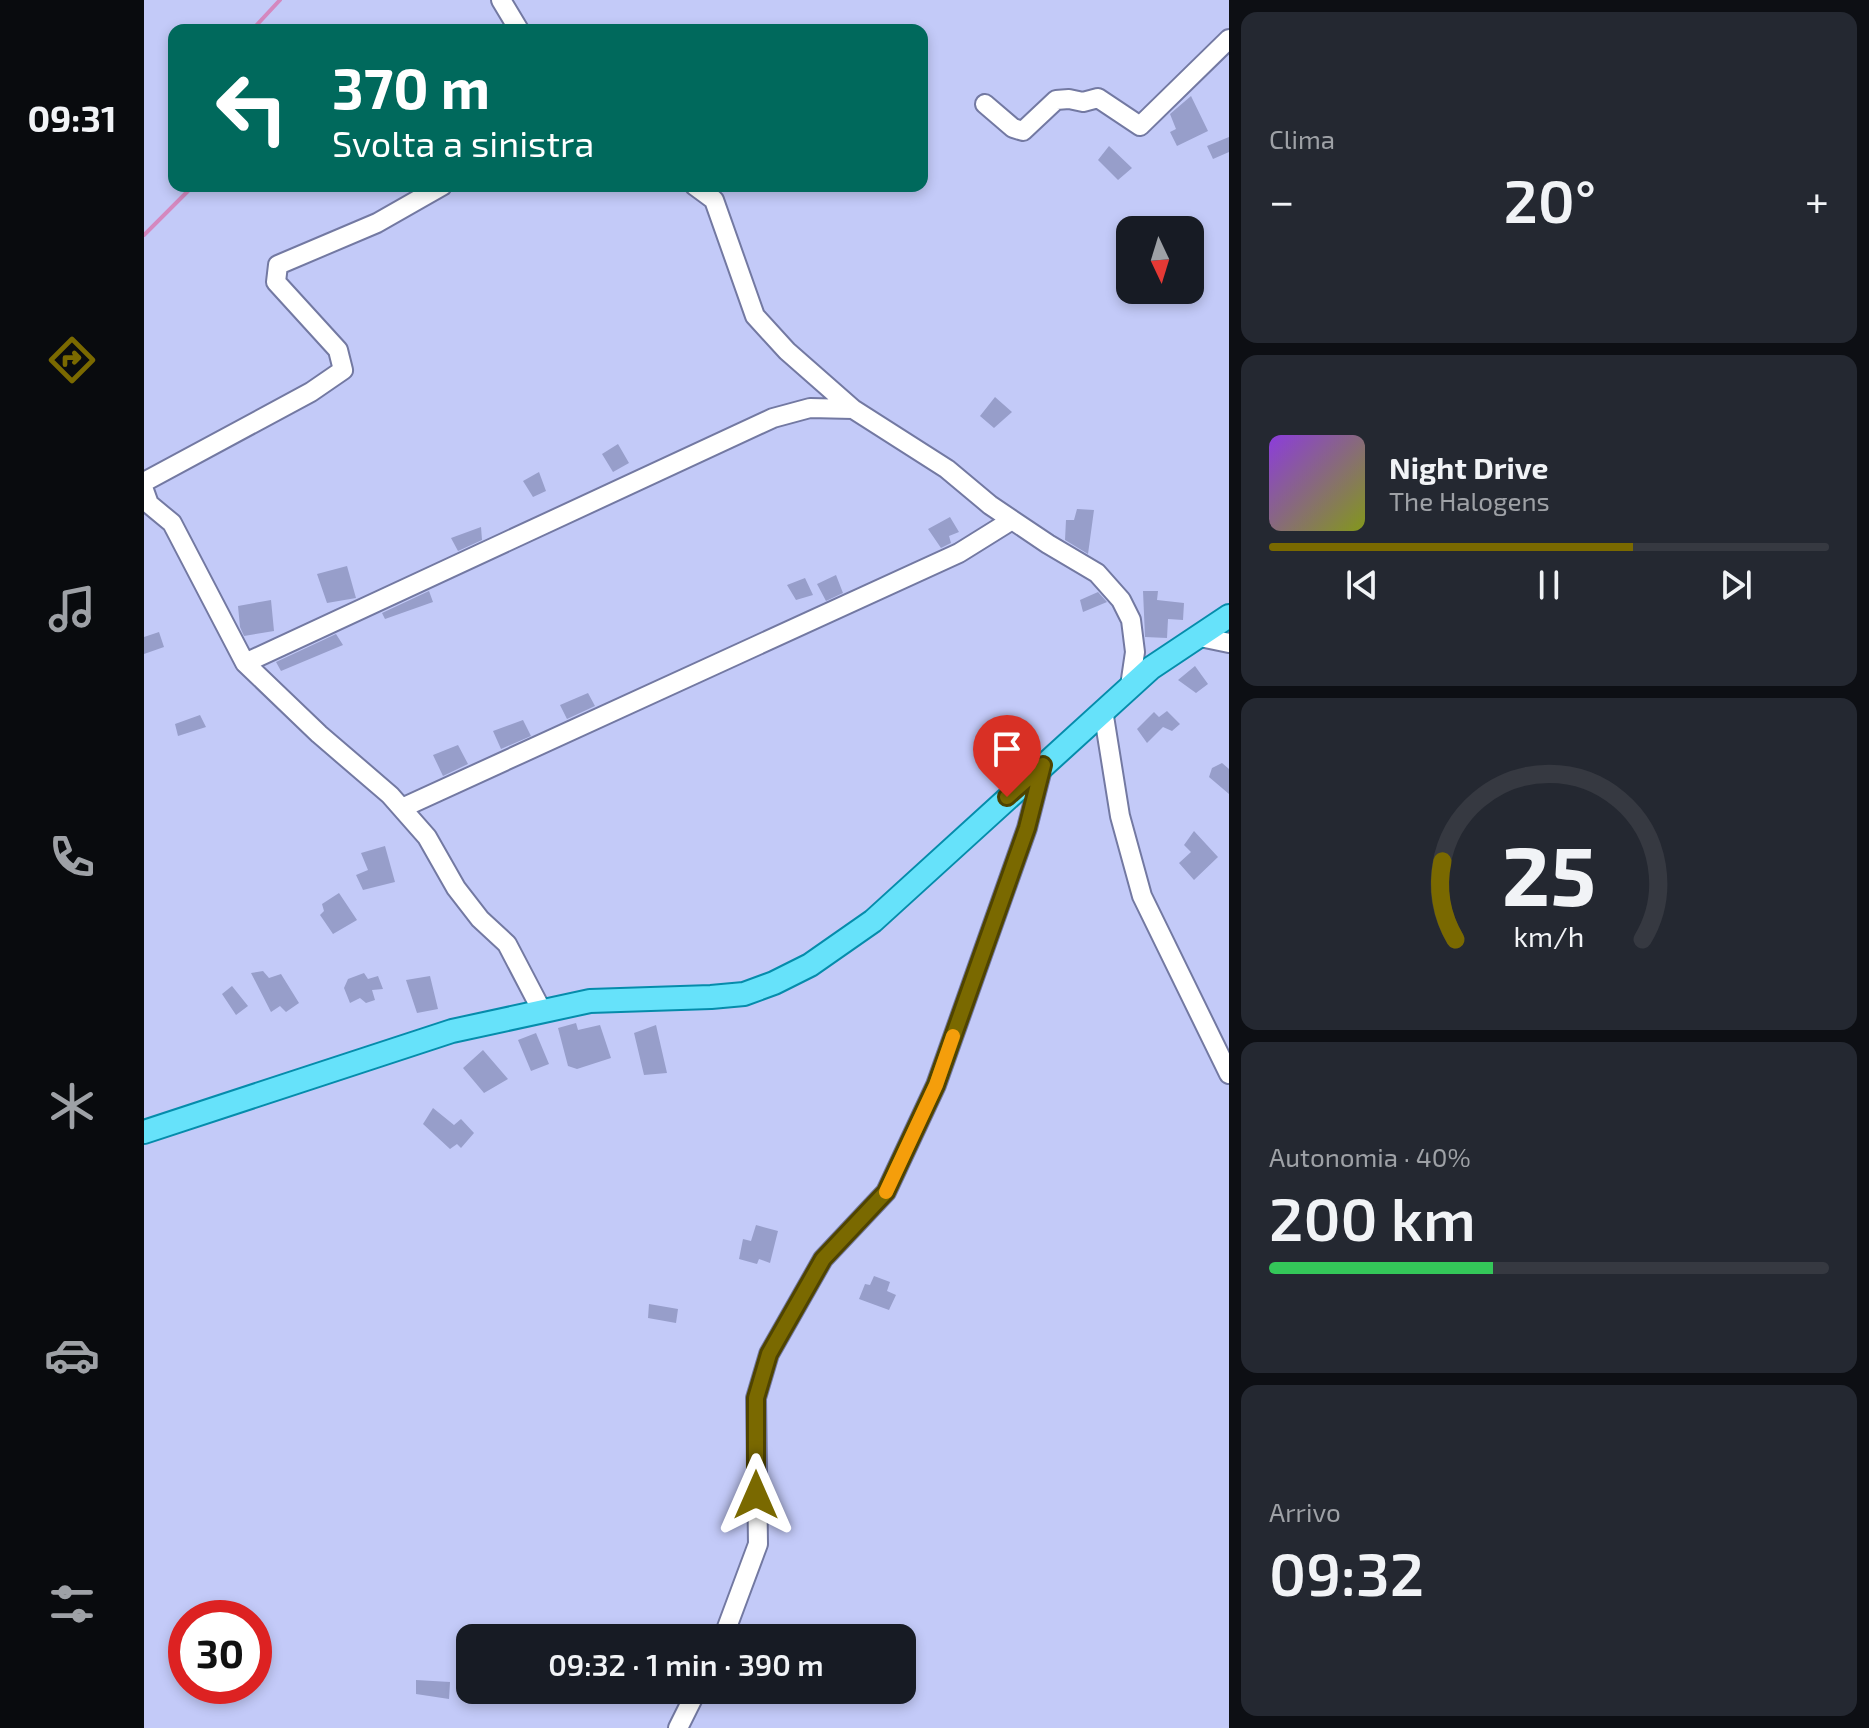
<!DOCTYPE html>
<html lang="it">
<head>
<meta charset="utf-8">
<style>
  body { margin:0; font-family:"Exo 2",sans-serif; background:#242831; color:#f1f3f6; height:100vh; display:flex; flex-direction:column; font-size:30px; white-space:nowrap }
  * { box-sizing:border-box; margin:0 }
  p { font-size:26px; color:#9ea1a6 }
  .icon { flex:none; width:44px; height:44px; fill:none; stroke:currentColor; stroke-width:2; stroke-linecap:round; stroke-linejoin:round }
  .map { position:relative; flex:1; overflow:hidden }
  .sheet { display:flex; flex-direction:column; gap:12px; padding:12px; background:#0d0f14; width:640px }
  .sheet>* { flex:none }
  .hud { position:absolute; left:24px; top:24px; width:760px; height:168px; border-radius:16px; box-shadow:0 4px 12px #0003; background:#00695c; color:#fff; overflow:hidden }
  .needle { width:52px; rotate:176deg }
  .tools { position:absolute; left:972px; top:216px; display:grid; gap:16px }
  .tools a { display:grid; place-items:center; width:88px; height:88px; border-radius:16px; background:#171b24; box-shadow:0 4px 12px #0003; font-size:40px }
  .speed { position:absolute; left:24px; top:1600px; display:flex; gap:16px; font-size:40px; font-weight:700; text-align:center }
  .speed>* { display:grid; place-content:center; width:104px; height:104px; border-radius:50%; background:#171b24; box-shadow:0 4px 12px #0003; line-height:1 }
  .speed .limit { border:12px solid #d22; background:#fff; color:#111 }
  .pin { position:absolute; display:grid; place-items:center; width:68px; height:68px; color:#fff; margin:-82px -34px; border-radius:50% 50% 50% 0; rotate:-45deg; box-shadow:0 0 8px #0007 }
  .pin .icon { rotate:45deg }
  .me { position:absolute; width:88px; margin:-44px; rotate:0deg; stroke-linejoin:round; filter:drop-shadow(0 0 6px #0008) }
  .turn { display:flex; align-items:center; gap:28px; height:168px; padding:0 32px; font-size:36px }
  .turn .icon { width:104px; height:104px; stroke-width:2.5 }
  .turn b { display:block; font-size:56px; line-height:68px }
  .big { font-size:60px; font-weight:600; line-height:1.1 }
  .sheet .widget { flex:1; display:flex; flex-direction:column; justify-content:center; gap:12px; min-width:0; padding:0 28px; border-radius:16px; background:#242831 }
  .sheet .dial { align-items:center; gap:0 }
  .dial svg { height:208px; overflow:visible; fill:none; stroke:#363941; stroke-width:7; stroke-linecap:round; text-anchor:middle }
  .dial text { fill:#f1f3f6; stroke:none }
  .song { display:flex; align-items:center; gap:24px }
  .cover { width:96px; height:96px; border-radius:12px; background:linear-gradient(135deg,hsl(270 70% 55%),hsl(70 70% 35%)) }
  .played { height:8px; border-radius:4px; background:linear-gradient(90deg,#7a6900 65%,#363941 65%) }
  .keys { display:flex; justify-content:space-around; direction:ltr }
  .heat { display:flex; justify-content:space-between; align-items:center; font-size:44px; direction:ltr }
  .charge { height:12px; border-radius:6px; background:linear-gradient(90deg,#34c759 40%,#363941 0) }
  .trip { position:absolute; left:312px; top:1624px; width:460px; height:80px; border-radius:16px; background:#171b24; box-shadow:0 4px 12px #0003; font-weight:600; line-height:80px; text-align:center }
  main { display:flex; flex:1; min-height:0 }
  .tab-bar { display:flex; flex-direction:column; width:144px; justify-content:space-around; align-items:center; background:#090b0e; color:#9ea1a6 }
  .tab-bar .icon { width:56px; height:56px }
  .tab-bar .on { color:#7a6900 }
  .tab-bar b { font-size:36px; color:#f1f3f6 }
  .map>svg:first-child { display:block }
</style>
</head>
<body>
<main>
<nav class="tab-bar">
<b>09:31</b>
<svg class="icon on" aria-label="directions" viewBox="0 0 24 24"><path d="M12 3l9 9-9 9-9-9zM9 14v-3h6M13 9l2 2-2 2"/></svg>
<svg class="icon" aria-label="music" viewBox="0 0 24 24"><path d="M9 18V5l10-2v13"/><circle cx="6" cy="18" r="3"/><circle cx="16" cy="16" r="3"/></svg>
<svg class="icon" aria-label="phone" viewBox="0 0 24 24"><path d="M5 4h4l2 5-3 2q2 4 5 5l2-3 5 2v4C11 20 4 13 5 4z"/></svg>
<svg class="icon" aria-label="climate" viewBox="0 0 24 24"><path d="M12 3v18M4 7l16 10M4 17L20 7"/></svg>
<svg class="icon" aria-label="car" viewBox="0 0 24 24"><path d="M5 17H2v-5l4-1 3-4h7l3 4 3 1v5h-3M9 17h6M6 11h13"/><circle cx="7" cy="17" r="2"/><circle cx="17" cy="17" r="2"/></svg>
<svg class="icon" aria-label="filters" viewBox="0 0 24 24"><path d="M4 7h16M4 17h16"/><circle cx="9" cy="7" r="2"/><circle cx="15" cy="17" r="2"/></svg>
</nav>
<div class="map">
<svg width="1085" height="1728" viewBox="0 0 1085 1728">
  <rect width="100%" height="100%" fill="#c3caf8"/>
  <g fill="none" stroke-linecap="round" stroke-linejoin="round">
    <path stroke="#d488bf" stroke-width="4" d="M 108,30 L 136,0
      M 0,235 L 49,186"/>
  </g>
  <path fill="#979eca" d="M 1047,96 L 1064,131 L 1033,146 L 1026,132 L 1032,129 L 1026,114 Z
    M 1085,137 L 1085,152 L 1069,159 L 1063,146 Z
    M 965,146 L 988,168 L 974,180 L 954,160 Z
    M 851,397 L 868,412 L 850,428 L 836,416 Z
    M 474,444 L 485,463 L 469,472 L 458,454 Z
    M 395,472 L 402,491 L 389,497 L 379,481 Z
    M 933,509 L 950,510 L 944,554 L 921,540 L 922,520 L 930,520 Z
    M 806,517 L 815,532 L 805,536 L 807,543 L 797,548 L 784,529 Z
    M 337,527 L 338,540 L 314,551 L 307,538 Z
    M 203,566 L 212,598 L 183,603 L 173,574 Z
    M 692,575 L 699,593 L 682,601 L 673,584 Z
    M 661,578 L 669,595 L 652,600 L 643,585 Z
    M 285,591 L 289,602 L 241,619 L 238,613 Z
    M 999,591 L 1014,591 L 1013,600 L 1040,603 L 1039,620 L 1024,619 L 1023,638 L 1001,637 Z
    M 954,592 L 963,602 L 939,612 L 936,600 Z
    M 127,600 L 130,631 L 100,636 L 96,627 L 94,606 Z
    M 15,632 L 20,647 L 0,654 L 0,637 Z
    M 192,634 L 199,645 L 137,671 L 132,662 Z
    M 1051,666 L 1064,684 L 1052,693 L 1034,680 Z
    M 444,693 L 451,706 L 423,719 L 416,705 Z
    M 1023,711 L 1036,724 L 1028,731 L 1019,727 L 1003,743 L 993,729 L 1010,712 L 1015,717 Z
    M 56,715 L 62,727 L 34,736 L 31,724 Z
    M 379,720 L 387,736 L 357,749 L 349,731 Z
    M 314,745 L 324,764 L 299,776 L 289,755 Z
    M 1078,763 L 1085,769 L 1085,794 L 1065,777 L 1068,768 Z
    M 1050,831 L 1074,857 L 1050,880 L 1035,863 L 1047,852 L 1040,845 Z
    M 241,846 L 251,882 L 219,890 L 212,875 L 224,870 L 217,853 Z
    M 195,893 L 213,920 L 189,934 L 176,915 L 180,911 L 178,904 Z
    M 119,971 L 125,978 L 137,974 L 155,1003 L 142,1012 L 136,1006 L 127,1012 L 107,973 Z
    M 220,973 L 224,979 L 234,976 L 239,989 L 228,990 L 231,1000 L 222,1003 L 216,998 L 206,1003 L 200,988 L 204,979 Z
    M 286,976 L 294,1009 L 273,1013 L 262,980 Z
    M 88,986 L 104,1006 L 92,1015 L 78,994 Z
    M 432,1023 L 434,1030 L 456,1025 L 467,1058 L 433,1069 L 424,1066 L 414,1028 Z
    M 512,1025 L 523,1073 L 500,1075 L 490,1033 Z
    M 392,1033 L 405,1064 L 387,1071 L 374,1040 Z
    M 339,1050 L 364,1079 L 340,1093 L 319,1068 Z
    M 289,1108 L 310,1125 L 317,1119 L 330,1133 L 317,1148 L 313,1144 L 306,1149 L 279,1124 Z
    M 612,1225 L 634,1231 L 626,1263 L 615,1259 L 613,1264 L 595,1259 L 599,1239 L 607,1241 Z
    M 730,1276 L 746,1282 L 743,1291 L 752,1295 L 745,1310 L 715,1299 L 721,1284 L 726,1285 Z
    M 505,1304 L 534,1309 L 532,1323 L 504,1318 Z
    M 272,1680 L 306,1682 L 305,1699 L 272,1694 Z"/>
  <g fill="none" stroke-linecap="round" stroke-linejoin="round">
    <g stroke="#7379a2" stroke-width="22">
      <path id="minor" d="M 357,0 L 375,30
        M 841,104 L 869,128 L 879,131 L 912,100 L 925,99 L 939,102 L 954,98 L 996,126 L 1085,39
        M 551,186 L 570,200 L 611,316 L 643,351 L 709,409 L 803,469 L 846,505 L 904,544 L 953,573 L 977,600 L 987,620 L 991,652 L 986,686
        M 0,482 L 167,392 L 199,370 L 194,350 L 132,282 L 134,265 L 233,223 L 298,186
        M 0,490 L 5,504 L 28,523 L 101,663 L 175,734 L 246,795 L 283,837 L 312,888 L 336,919 L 363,944 L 398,1011
        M 1056,637 L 1085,643
        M 101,663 L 629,418 L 666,408 L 709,409
        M 959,710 L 976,816 L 998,896 L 1085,1074
        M 258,808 L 815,553 L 868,520
        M 579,1638 L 614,1544 L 612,1398 L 625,1354 L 679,1259 L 742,1192 L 792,1085 L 883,828 L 899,765
        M 534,1728 L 553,1690"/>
    </g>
    <g stroke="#058cab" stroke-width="26">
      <path id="major" d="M 0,1132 L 308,1031 L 446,1001 L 567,997 L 600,994 L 630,983 L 666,965 L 729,921 L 1007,668 L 1085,616"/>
    </g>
    <use href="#minor" stroke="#fff" stroke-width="18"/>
    <use href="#major" stroke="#66e2fa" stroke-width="22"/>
  </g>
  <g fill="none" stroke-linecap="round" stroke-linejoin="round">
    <g stroke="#4f4400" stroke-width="20">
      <path id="route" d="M 612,1495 L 612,1398 L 625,1354 L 679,1259 L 742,1192 L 792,1085 L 883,828 L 899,765 L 863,797"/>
    </g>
    <use href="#route" stroke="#7a6900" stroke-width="14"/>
    <path stroke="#f59e0b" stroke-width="14" d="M 742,1192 L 792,1085 L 809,1036"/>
  </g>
</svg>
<div class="tools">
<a><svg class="needle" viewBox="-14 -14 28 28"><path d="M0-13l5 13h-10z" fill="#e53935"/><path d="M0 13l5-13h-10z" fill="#9ea1a6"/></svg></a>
</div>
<div class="speed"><div class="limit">30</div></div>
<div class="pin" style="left:863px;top:797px;background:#d93025"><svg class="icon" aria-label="arrive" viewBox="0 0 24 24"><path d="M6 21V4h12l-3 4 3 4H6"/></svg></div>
<svg class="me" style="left:612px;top:1495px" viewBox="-20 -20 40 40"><path d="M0-17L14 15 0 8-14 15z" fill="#7a6900" stroke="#fff" stroke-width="4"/></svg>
<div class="trip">09:32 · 1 min · 390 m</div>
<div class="hud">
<div class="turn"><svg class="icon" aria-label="left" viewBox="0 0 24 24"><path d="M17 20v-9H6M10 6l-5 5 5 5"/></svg><div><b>370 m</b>Svolta a sinistra</div></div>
</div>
</div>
<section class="sheet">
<div class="widget"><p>Clima</p>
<div class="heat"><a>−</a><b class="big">20°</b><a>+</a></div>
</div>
<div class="widget">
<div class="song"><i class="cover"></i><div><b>Night Drive</b><p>The Halogens</p></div></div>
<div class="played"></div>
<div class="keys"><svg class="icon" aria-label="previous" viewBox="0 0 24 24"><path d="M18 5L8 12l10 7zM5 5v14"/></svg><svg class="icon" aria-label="pause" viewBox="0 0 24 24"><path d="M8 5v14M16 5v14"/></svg><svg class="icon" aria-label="next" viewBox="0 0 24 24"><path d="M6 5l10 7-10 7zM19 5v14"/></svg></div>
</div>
<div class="widget dial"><svg viewBox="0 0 100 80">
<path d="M14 69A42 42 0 1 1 86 69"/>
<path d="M14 69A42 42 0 0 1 9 39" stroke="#7a6900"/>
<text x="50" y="56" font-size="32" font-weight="700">25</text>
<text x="50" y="72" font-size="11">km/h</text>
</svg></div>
<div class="widget"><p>Autonomia · 40%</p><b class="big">200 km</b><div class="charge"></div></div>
<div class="widget"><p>Arrivo</p><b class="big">09:32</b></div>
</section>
</main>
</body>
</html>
